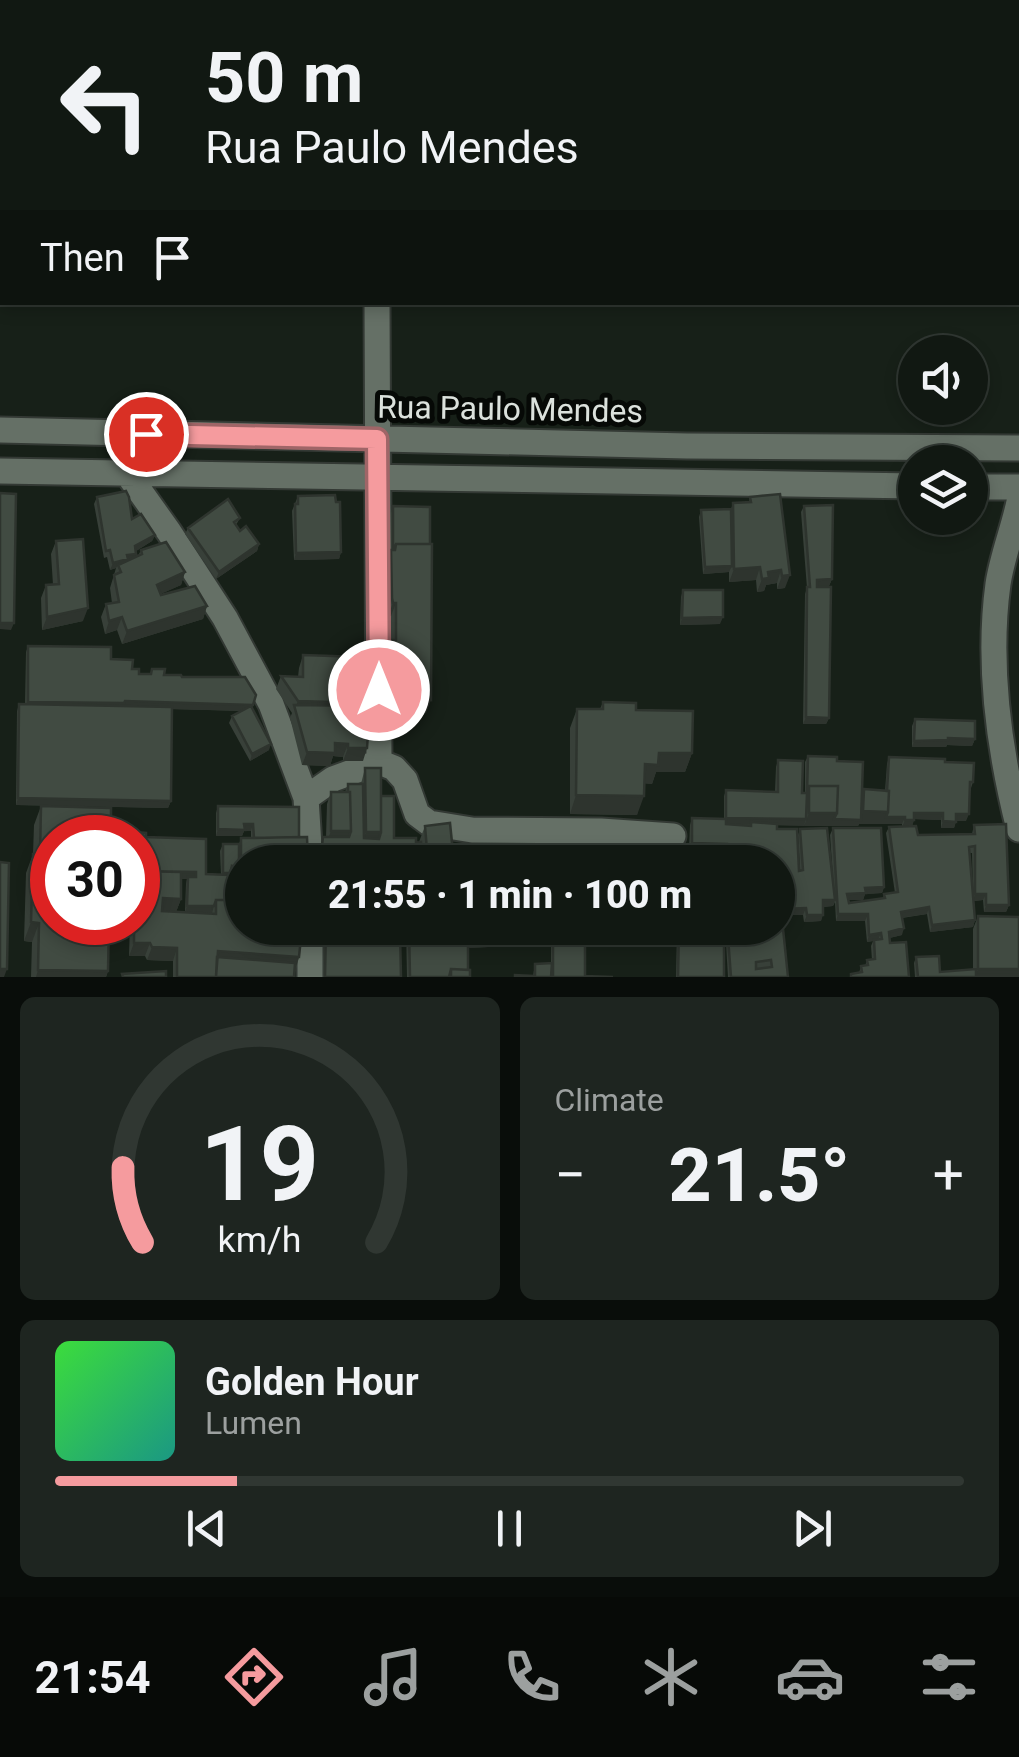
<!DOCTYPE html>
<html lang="en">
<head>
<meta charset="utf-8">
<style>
  body { margin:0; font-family:Roboto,sans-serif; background:#1e2520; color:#f1f3f6; height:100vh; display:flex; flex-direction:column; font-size:38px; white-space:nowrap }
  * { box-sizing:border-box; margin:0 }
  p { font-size:32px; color:#9ca09f }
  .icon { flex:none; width:55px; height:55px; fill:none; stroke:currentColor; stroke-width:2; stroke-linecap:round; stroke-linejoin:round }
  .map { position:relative; height:977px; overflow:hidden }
  .drawer { display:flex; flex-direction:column; gap:20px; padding:20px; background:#090d0a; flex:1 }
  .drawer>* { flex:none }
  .hud { position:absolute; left:0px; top:0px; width:1020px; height:305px; box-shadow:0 5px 15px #0003,0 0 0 2px #303732; background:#111812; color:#f1f3f6; overflow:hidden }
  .controls { position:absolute; left:898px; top:335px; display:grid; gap:20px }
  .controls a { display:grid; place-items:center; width:90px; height:90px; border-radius:50%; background:#111812; box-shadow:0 5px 15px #0003,0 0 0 2px #303732; font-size:50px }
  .speed { position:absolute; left:30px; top:815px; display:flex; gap:20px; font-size:50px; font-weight:700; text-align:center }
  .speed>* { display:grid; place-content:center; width:130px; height:130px; border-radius:50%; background:#111812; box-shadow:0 5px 15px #0003,0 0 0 2px #303732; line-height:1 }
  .speed .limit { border:15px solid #d22; background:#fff; color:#111 }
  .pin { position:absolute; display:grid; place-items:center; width:85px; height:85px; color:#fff; margin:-42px; border:5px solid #fff; border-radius:50%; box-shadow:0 2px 10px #0007 }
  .me { position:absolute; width:110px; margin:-55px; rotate:0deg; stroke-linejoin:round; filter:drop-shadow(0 0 8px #0008) }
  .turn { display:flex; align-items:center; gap:35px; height:210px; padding:0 40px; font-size:45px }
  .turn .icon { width:130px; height:130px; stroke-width:2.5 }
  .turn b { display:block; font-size:70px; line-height:85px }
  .then { display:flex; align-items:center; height:95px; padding:0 40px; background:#0003; gap:20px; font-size:38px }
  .big { font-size:75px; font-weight:800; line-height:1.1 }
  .drawer .widget { flex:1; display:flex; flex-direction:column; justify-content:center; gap:15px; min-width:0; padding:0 35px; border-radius:15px; background:#1e2520 }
  .drawer .dial { align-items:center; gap:0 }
  .dial svg { height:260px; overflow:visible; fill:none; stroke:#303732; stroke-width:7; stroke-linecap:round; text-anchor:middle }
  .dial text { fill:#f1f3f6; stroke:none }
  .song { display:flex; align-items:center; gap:30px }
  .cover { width:120px; height:120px; border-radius:15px; background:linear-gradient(135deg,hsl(120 70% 55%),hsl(170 70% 35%)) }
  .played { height:10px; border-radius:5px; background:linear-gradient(90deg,#f59b9e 20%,#303732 20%) }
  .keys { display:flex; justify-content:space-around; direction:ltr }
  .heat { display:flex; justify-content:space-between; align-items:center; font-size:55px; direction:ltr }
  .drawer .tiles { flex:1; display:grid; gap:20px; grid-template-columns:1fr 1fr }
  .widget:last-child { grid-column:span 2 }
  .trip { position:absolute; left:225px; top:845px; width:570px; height:100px; border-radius:50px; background:#111812; box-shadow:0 5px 15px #0003,0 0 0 2px #303732; font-weight:800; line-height:100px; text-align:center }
  .menu { display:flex; height:160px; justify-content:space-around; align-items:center; background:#070a07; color:#9ca09f }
  .menu .icon { width:70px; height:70px }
  .menu .selected { color:#f59b9e }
  .menu b { font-size:45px; color:#f1f3f6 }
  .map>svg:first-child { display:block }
</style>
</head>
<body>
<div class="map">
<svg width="1019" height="977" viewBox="0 0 1019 977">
  <rect width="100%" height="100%" fill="#172018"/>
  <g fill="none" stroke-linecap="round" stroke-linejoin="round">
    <g stroke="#333934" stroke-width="29">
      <path id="minor" d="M 376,0 L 376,2
        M 377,302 L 379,762
        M 0,430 L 687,446 L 1019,448
        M 0,471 C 305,474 610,483 915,486
        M 127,473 L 169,532 L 225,618 L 271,704 L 306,798 L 310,862
        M 970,487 L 1019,487
        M 1019,502 C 1013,530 1002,557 998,584 C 987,665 999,750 1019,829
        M 306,798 L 333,779 L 379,762 L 394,768 L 405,780 L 417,814 L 429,823 L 472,830 L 601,831 L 673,836
        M 310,928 L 310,977"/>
    </g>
    <use href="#minor" stroke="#657066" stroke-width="25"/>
  </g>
  <path fill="#384039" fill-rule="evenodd" d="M 780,494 L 785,588 L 777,589 L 777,583 L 766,585 L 764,591 L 757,592 L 756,580 L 729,582 L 729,572 L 703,574 L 699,517 L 701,510 L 731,509 L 733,503 L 749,502 L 750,497 Z
    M 298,496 L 336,502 L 341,552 L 339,559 L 294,560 L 292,511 Z
    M 97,497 L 155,535 L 152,541 L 136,551 L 135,558 L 138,556 L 141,550 L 185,572 L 181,585 L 160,594 L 207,606 L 203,619 L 122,644 L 117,630 L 105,634 L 101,617 L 106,604 L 112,603 L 110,588 L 116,568 L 110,570 L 107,557 L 104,558 L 94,504 Z
    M 393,506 L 426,713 L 386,709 L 387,653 L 391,643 L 391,616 L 388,616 L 387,611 L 386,563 L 391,550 L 391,513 Z
    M 804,506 L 832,579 L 829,586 L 817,586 L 829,718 L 826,724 L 803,724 L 805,594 L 807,588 L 801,512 Z
    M 240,518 L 236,525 L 240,531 L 259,544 L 257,551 L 216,579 L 185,534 L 188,528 Z
    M 56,541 L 83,621 L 42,630 L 41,598 L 46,585 L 53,585 L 51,554 Z
    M 683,590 L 720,624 L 680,625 L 681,597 Z
    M 28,646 L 111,659 L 139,674 L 150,674 L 152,669 L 164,675 L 182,677 L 256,695 L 252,708 L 269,750 L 250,761 L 229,723 L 232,716 L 242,711 L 172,709 L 171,801 L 168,808 L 16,805 L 17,711 L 19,704 L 25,704 L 26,652 Z
    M 303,655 L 364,706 L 363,761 L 343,761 L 343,757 L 333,756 L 330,766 L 302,765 L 290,718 L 292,713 L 276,689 L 281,676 L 298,677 L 299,668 Z
    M 603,702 L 636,710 L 692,753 L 685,772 L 656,772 L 652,784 L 644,783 L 637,815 L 570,814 L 570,728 L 577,709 L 600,709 Z
    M 915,719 L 975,739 L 972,746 L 947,745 L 946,747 L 912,747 L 912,726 Z
    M 808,756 L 837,761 L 862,796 L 864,789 L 885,791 L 887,764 L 889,757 L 945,762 L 973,782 L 971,788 L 969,788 L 966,821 L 956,821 L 954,828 L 941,828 L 941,820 L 914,819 L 912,826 L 918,835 L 972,834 L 974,825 L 1009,905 L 1006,912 L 984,912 L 983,900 L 974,901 L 975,920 L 973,927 L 930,932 L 927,914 L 902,918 L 902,935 L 889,938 L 890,943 L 909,977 L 850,977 L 851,974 L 859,973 L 861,966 L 865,966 L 867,960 L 872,960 L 871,946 L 873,941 L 867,942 L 865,921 L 836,921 L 835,902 L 833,906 L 823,907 L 821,921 L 804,922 L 803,915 L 781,915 L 788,977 L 728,977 L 726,944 L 728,937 L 751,936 L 750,928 L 778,928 L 778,862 L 725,862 L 725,850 L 689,850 L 690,825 L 692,818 L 724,819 L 724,796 L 726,790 L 775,792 L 776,767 L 778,760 L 802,793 L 805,793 L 805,762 ZM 859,824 L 902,824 L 902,826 L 889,827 L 886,833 L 895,893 L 884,894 L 883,898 L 849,903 L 848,900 L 863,900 L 865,894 L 882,893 L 884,887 L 833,828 L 830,835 L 833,879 L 800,829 L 798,835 L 800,870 L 799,871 L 777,829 L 777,825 L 858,826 ZM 969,853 L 972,853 L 973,892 Z
    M 365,768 L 381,796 L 394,838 L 419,842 L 425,826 L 453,860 L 455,857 L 485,862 L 318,862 L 321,844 L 323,837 L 326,837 L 327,804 L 331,792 L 345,792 L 348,784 L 361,784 Z
    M 41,806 L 111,942 L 109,942 L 108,971 L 106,977 L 31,977 L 32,942 L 24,941 L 26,873 L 33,854 L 34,825 Z
    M 218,806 L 299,807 L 299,837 L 307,837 L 308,862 L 242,862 L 242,928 L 302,928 L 299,957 L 294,977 L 173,977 L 173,961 L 147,960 L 145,956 L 129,956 L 130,922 L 138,922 L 138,838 L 133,838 L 135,832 L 146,833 L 146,837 L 206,839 L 206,874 L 221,875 L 220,851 L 223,844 L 239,844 L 241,838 L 251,838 L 251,831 L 244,831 L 242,836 L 216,836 L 216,813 ZM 181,879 L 187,879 L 186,884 L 185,912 L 212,914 L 167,912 L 176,912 L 181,899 Z
    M 978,916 L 1019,977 L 915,977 L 914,963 L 916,957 L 940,972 L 973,969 L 973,929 Z
    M 326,928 L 401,928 L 401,977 L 323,977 L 324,935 Z
    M 406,928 L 460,928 L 458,936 L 444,938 L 444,943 L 466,945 L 465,928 L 541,928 L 539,933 L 532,933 L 530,945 L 468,948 L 468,970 L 470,977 L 407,977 Z
    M 677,928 L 724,928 L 724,977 L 676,977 Z
    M 553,937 L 585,976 L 533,976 L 535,964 L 551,963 L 551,943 Z"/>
  <path fill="#2e342e" d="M 155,535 L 152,541 L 133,553 L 135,546 Z
    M 259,544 L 257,551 L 216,579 L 219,572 Z
    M 341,552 L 339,559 L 294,560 L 296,553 Z
    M 136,554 L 134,560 L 118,565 L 116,568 L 110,570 L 113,563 L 127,555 Z
    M 732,566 L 729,572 L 703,574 L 705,567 Z
    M 760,567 L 756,580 L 729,582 L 734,569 Z
    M 781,570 L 777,583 L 766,585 L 764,591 L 757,592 L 762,579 L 768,572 Z
    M 185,572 L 181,585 L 152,598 L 157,585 Z
    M 790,575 L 785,588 L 777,589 L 782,576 Z
    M 832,579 L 829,586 L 815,586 L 817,580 Z
    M 393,603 L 396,603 L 391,616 L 388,616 Z
    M 207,606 L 203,619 L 122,644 L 127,631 Z
    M 88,608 L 83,621 L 42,630 L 47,617 Z
    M 122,617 L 117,630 L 105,634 L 109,621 Z
    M 723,617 L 720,624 L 680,625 L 682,618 Z
    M 0,623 L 14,623 L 11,630 L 0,629 Z
    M 391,696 L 431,700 L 426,713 L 386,709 Z
    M 125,701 L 253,705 L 251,711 L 123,708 L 25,709 L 28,702 Z
    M 298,701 L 365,703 L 360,716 L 295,708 Z
    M 806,717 L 829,718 L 826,724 L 803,724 Z
    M 948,738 L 975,739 L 972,746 L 947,745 L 946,747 L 912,747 L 914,741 Z
    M 335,743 L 348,744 L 343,757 L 333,756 L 330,766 L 302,765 L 307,752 Z
    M 271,744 L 269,750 L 250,761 L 252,754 Z
    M 348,748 L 367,748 L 363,761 L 343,761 Z
    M 659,753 L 692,753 L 685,772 L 656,772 L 652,784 L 638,783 L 645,764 Z
    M 576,795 L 644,796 L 637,815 L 570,814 Z
    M 18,798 L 171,801 L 168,808 L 16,805 Z
    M 863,811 L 888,812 L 905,817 L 902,824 L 859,824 L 858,826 L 804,826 L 809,813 L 837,813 L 860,820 Z
    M 914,813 L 943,813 L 941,820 L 911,819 Z
    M 956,814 L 969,814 L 966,821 L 954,821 Z
    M 726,818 L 806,819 L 804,826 L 724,824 Z
    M 905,820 L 914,820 L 912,827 L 902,827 Z
    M 943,821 L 956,822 L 954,828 L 941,828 Z
    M 244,824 L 253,824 L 251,831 L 244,831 L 242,836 L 216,836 L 218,829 Z
    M 331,831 L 351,831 L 346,844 L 326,844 Z
    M 366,832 L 381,832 L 377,845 L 361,845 Z
    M 692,843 L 727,844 L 725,850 L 689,850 Z
    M 175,872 L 196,872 L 194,879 L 174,879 Z
    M 884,887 L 882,893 L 865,894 L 863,900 L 844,900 L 847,894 L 865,888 Z
    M 975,894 L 986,894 L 983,900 L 973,901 Z
    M 163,898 L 181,899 L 176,912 L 158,911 Z
    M 823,900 L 835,900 L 833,906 L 821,907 Z
    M 986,905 L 1009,905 L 1006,912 L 984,912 Z
    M 187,906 L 214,906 L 212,913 L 185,912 Z
    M 929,907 L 927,914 L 899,918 L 901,912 Z
    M 806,908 L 803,915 L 778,915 L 781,909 Z
    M 838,914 L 868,914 L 865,921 L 836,921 Z
    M 807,915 L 823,915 L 821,921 L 804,922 Z
    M 975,920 L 973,927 L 930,932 L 932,925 Z
    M 31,922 L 39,923 L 32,942 L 24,941 Z
    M 109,923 L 117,924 L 111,942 L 102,942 Z
    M 333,928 L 390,928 L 389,932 L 330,934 Z
    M 531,928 L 541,928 L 539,933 L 529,934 Z
    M 904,928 L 902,935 L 886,939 L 889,932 Z
    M 460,929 L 458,936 L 441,939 L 444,932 Z
    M 513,932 L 532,938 L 530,945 L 466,948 L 471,935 Z
    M 881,933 L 878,940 L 867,942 L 869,935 Z
    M 134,943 L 150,943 L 145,956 L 129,956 Z
    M 152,947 L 177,948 L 173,961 L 147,960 Z
    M 218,951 L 299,957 L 295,970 L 215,964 Z
    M 0,969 L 7,969 L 4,977 L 0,977 Z
    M 978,969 L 1019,969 L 1019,977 L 975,977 Z
    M 38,970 L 108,971 L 106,977 L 36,977 Z"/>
  <path fill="#414b42" stroke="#2e342e" stroke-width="2.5" fill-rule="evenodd" d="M 126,491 L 129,497 L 132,519 L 141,514 L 155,535 L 135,546 L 136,554 L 127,555 L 128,559 L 113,563 L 110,550 L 106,551 L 97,497 Z
    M 0,493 L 16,494 L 14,623 L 0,623 Z
    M 780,494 L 790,575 L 782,576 L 781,570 L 768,572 L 769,578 L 762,579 L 760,567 L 734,569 L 733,503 L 751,502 L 750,497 Z
    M 335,495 L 336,502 L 340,502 L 341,552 L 296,553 L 295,504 L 298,504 L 298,496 Z
    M 228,499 L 240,518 L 234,522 L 240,531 L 246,526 L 259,544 L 219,572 L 188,528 Z
    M 833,505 L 832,579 L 817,580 L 817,587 L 831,587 L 829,718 L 806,717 L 807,587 L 810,587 L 804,506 Z
    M 393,506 L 430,507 L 430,544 L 396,544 L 393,550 Z
    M 731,509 L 732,566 L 705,567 L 701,510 Z
    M 83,539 L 88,608 L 47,617 L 46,585 L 59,584 L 56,541 Z
    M 166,542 L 185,572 L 157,585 L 161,595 L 195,586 L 207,606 L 127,631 L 122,617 L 109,621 L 106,604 L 119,602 L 114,575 L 121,572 L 118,565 L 142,554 L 141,550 Z
    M 396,544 L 432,544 L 431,700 L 391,696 L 392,640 L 396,640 L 396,603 L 393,603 L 392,598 L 391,550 L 395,550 Z
    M 683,590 L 723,590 L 723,617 L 682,618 Z
    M 28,646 L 111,647 L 111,659 L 133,660 L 132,669 L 139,669 L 139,674 L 151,674 L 152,669 L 165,669 L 164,675 L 181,675 L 182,677 L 245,677 L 256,695 L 253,705 L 125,701 L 124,703 L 28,702 Z
    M 303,655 L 361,657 L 365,703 L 298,701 L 281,676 L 303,677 Z
    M 603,702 L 636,703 L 636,710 L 693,711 L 692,753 L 659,753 L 658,765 L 645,764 L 644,796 L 576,795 L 577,709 L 603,709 Z
    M 19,704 L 172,707 L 171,801 L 18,798 Z
    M 294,705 L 370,706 L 367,748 L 348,748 L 348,744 L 335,743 L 335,753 L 307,752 Z
    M 251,706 L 271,744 L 252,754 L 232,716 Z
    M 915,719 L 975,721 L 975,739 L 948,738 L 948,740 L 914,741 Z
    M 808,756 L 837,757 L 837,761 L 863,762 L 861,820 L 834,819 L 837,813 L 838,786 L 809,786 L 807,793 Z
    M 889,757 L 945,759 L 945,762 L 974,763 L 973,782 L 970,782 L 969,814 L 956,814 L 956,822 L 943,821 L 943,813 L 914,813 L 914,820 L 905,820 L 905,817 L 886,817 L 888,812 L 889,791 L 887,791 Z
    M 778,760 L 803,761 L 802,793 L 807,793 L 806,819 L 726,818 L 726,790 L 778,792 Z
    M 365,768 L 381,768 L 381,832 L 366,832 Z
    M 348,784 L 363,784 L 364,838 L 379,839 L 381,832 L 381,796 L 394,796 L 394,838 L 416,838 L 416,843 L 421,842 L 423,862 L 394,862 L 394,861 L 379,861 L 379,862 L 320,862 L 323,837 L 349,837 L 351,831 L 350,792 L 348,792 Z
    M 809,786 L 838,786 L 837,813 L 809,813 Z
    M 864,789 L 889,791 L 888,812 L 863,811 Z
    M 331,792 L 350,792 L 351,831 L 331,831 Z
    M 41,806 L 111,808 L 111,838 L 52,838 L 52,922 L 117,922 L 109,923 L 108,971 L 38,970 L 39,923 L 31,922 L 33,854 L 40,854 Z
    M 218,806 L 299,807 L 299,837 L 254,838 L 253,824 L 244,824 L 245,830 L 218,829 Z
    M 692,818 L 726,819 L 726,824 L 751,826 L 751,822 L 777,824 L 777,829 L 797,829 L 799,871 L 803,870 L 800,829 L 827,828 L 835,900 L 823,900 L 823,915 L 807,915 L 806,908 L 781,909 L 788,977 L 731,977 L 728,937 L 754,935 L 753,928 L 778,928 L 778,862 L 727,862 L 727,844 L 692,843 ZM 771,960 L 772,967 L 756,969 L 756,962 Z
    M 450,823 L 454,862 L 428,862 L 425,826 Z
    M 1006,824 L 1009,905 L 986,905 L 986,894 L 975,894 L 975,846 L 969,847 L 975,920 L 932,925 L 929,907 L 901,912 L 904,928 L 889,932 L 890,943 L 906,942 L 909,977 L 851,977 L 851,974 L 862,972 L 861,966 L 868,965 L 867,960 L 875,959 L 874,940 L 882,939 L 881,933 L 869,935 L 868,914 L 838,914 L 833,828 L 881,828 L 884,887 L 865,888 L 866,893 L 847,894 L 849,903 L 885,898 L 884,894 L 898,892 L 889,827 L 916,826 L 918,835 L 975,834 L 974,825 Z
    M 135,832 L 146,833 L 146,837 L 206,839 L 206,874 L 230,875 L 230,900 L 216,900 L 214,906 L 187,906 L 188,877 L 196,877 L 196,872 L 138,871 L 138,838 L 135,838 Z
    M 307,837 L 308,862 L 242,862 L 242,928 L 302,928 L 299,957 L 218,951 L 216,977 L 177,977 L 177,948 L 152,947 L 150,943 L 134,943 L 134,922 L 138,922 L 138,871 L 181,872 L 181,899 L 163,898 L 162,911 L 216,914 L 216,900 L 232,900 L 232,866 L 241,867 L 241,838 Z
    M 223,844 L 239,844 L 239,867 L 232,866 L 230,873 L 223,873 Z
    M 584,847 L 584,862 L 557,862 L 557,849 Z
    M 590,852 L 629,852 L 629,862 L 590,862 Z
    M 484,855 L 485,862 L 455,862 L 455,857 Z
    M 527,856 L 528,862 L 545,862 L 506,862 L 506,858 Z
    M 0,862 L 9,863 L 7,969 L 0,969 Z
    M 978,916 L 1019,917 L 1019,969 L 978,969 Z
    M 326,928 L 400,931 L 401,977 L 325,977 Z
    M 409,928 L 460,928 L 460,929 L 444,932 L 444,943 L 468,945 L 468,970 L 451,969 L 449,977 L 410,977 Z
    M 470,928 L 513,928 L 513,932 L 471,935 Z
    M 513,928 L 532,928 L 532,938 L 511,939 Z
    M 679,928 L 724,928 L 724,977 L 678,977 Z
    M 553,937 L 585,937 L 585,976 L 613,977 L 553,977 Z
    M 939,956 L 940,972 L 976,969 L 976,975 L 1019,975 L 1019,977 L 918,977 L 916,957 Z
    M 217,957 L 295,963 L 294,977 L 216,977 Z
    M 552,963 L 551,977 L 515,977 L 515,975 L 535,976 L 535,964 Z
    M 451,969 L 470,970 L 470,977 L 451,977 Z
    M 166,971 L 166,977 L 123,977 L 122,974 Z"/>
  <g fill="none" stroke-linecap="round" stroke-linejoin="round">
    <g stroke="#9f6567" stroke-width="25">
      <path id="route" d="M 146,434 L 377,439 L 379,690"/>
    </g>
    <use href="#route" stroke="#f59b9e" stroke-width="18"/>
  </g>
  <g text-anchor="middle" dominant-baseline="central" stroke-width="10" stroke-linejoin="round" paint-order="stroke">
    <g font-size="32" fill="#dbe1dc" stroke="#060906">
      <text transform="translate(510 409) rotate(1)">Rua Paulo Mendes</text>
    </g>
  </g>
</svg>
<div class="controls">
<a><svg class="icon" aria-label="sound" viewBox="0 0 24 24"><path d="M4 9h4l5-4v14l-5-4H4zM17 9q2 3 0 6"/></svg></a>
<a><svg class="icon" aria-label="layers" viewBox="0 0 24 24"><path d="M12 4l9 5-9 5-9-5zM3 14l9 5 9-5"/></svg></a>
</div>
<div class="speed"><div class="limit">30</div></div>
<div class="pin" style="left:146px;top:434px;background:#d93025"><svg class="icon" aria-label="arrive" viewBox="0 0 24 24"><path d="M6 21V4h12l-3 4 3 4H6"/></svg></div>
<svg class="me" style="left:379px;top:690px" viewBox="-20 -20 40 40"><circle r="17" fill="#f59b9e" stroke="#fff" stroke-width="3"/><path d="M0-11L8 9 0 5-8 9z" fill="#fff"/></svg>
<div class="trip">21:55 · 1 min · 100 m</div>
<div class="hud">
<div class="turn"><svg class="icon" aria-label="left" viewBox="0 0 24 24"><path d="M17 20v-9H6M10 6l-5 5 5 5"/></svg><div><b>50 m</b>Rua Paulo Mendes</div></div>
<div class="then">Then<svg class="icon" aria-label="arrive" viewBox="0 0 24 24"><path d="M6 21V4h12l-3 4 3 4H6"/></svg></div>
</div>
</div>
<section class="drawer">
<div class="tiles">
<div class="widget dial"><svg viewBox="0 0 100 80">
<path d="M14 69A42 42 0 1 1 86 69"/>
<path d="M14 69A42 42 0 0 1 8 46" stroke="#f59b9e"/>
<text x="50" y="56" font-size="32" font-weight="700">19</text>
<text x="50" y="72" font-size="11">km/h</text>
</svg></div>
<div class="widget"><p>Climate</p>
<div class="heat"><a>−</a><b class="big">21.5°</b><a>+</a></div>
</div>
<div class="widget">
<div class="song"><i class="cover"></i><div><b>Golden Hour</b><p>Lumen</p></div></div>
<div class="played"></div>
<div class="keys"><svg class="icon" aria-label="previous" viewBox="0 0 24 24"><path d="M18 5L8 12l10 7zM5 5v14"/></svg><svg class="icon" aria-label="pause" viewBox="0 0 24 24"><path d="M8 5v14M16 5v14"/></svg><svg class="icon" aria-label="next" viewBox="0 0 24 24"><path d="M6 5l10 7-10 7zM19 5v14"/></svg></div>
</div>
</div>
</section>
<nav class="menu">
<b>21:54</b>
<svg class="icon selected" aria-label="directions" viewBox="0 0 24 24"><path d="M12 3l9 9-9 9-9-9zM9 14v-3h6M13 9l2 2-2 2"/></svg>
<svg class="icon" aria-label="music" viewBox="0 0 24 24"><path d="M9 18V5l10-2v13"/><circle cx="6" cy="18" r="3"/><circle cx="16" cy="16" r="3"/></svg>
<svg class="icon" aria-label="phone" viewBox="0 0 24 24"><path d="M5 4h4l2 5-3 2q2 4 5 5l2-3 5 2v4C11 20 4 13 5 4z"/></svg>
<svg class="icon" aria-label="climate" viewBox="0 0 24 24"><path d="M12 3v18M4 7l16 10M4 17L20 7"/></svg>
<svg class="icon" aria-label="car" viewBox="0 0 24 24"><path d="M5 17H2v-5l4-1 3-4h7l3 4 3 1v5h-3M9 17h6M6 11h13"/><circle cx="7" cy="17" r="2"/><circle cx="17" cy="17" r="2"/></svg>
<svg class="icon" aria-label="filters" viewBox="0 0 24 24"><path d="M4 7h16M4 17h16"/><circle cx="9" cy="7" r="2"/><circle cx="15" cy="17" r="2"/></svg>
</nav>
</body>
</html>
